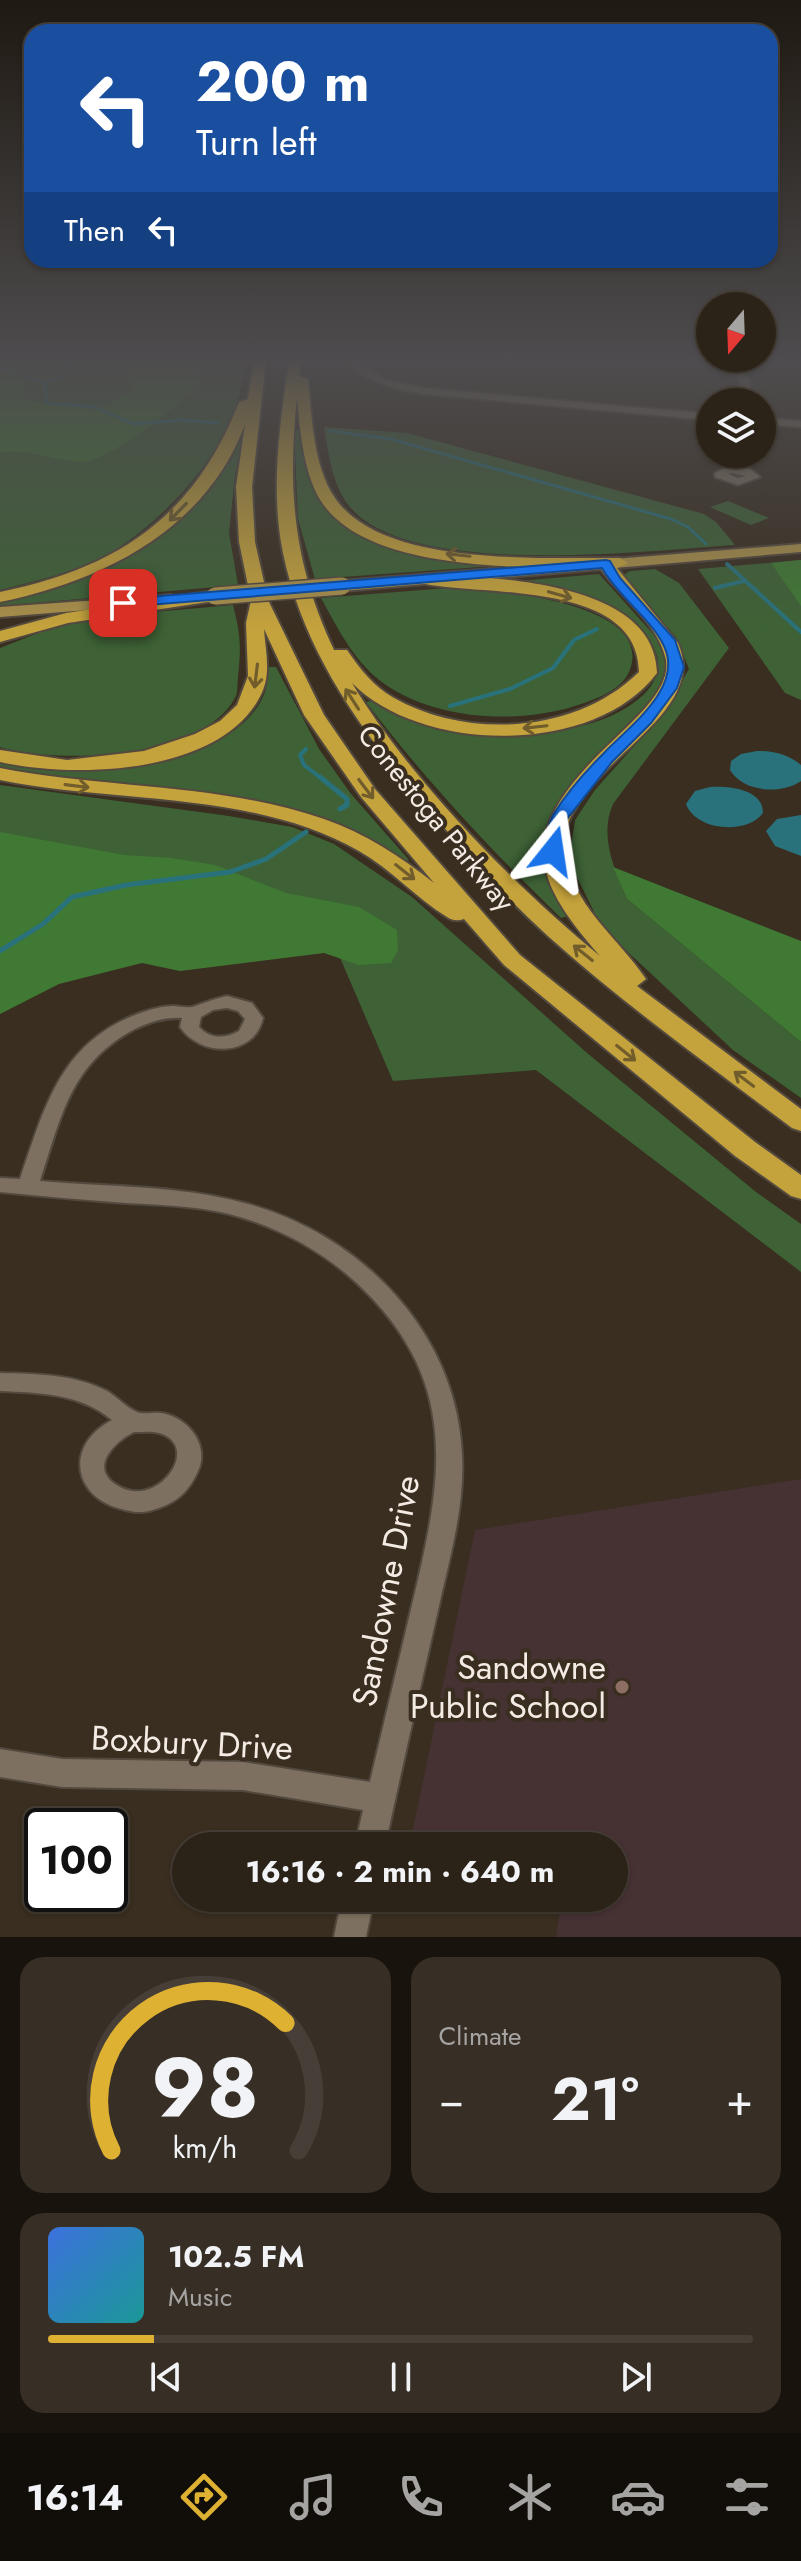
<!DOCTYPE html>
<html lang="en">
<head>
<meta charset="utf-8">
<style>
  body { margin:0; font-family:Jost,sans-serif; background:#372f25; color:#f1f3f6; height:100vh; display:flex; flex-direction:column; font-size:30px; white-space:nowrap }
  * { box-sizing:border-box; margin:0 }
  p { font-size:26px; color:#a6a4a2 }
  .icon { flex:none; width:44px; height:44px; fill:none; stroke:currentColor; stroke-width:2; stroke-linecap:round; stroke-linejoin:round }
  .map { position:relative; height:1937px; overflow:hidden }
  .sheet { display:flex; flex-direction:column; gap:20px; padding:20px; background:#18130d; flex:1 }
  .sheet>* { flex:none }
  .banner { position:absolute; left:24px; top:24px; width:754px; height:244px; border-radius:24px; box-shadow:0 2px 6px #0004,0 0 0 2px #473f37; background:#1a4fa0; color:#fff; overflow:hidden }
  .needle { width:52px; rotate:199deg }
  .tools { position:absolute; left:696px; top:292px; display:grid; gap:16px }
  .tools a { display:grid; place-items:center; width:80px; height:80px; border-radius:50%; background:#2b2218; box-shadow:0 2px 6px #0004,0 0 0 2px #473f37; font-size:40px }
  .speed { position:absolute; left:24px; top:1808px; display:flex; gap:16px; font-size:40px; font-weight:700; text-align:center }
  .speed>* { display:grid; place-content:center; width:104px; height:104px; border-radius:50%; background:#2b2218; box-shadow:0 2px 6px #0004,0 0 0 2px #473f37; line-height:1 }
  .speed .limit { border:4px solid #111; border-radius:12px; background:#fff; color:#111 }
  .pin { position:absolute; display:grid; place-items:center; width:68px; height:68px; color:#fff; margin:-34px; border-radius:16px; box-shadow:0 4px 12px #0006 }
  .me { position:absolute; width:88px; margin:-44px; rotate:15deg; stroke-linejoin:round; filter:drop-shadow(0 0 6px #0008) }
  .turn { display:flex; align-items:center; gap:28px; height:168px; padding:0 40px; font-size:36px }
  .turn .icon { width:104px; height:104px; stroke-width:2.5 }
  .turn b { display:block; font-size:56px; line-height:68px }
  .then { display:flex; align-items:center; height:76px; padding:0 40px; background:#0003; gap:16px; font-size:30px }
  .big { font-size:60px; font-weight:700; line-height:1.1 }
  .sheet .card { flex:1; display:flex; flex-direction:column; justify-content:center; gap:12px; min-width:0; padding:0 28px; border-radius:24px; background:#372f25 }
  .sheet .dial { align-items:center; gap:0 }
  .dial svg { height:208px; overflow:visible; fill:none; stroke:#473f37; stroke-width:7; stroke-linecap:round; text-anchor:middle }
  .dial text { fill:#f1f3f6; stroke:none }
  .song { display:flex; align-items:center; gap:24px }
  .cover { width:96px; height:96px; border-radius:12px; background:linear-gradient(135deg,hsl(220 70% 55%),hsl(180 70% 35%)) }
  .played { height:8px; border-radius:4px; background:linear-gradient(90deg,#deb133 15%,#473f37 15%) }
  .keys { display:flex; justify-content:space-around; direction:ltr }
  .heat { display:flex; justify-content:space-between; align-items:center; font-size:44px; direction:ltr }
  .sheet .tiles { flex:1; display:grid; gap:20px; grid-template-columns:1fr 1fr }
  .card:last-child { grid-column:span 2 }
  .trip { position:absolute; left:172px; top:1832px; width:456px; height:80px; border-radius:40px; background:#2b2218; box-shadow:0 2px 6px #0004,0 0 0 2px #473f37; font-weight:700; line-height:80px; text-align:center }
  .tab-bar { display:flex; height:128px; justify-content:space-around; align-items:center; background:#110e0a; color:#a6a4a2 }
  .tab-bar .icon { width:56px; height:56px }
  .tab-bar .on { color:#deb133 }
  .tab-bar b { font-size:36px; color:#f1f3f6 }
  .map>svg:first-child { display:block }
</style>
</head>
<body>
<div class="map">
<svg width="801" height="1937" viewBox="0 0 801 1937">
  <rect width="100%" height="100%" fill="#392e20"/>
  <path fill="#463133" d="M 801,1479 L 801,1937 L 556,1937 L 562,1898 L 614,1898 L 614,1846 L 410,1844 L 475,1530 Z"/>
  <path fill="#3e6236" d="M 0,360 L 247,360 C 242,383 237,410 226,430 C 202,478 155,526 110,553 C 76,572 37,581 0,590 Z
    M 324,427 L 407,433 L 704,514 L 716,522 L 735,545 C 644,551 430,576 359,516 C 333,494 329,458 324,427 Z
    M 294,429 L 301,430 C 315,486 316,510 370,539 L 522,564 L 315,579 L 298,519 Z
    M 236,439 L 243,439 L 235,475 L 229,533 L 238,585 L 0,606 L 0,600 C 54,590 117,573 159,536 C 184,513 214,467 236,439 Z
    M 728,501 L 769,518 L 751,525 L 710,507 Z
    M 801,560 L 801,700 L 785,693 L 698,569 Z
    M 655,569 L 679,583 L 729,648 L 613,804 C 599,835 614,869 627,899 L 801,1042 L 801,1098 L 733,1050 L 602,928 L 569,861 L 575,820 L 595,790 L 661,716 L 689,669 L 676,637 L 625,579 L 625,574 L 630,571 Z
    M 599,574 L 664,646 L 670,667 C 666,676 662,687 657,695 C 624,742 544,794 543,854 C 542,875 559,898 569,916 L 561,918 C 489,848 427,782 366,702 L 371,701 C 405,717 439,731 476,734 C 514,736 556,734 592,723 C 620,715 669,689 656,653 C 652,640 639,630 629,621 L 507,582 Z
    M 448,588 C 488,589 659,601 629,672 C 624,684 609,693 597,698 C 535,725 444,724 386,685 C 356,665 338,629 321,598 Z
    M 233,605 C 241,636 241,647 238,678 C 237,684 238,692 236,696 C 203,761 59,764 0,747 L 0,648 L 61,624 L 119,615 Z
    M 269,667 L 276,667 L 319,749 L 351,794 L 409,860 L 403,862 L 324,819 L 0,770 L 0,763 C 68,779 235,772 265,692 C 267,685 267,675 269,667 Z
    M 0,785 L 229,816 L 292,827 L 334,844 L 412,897 L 587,1053 L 756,1192 L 801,1224 L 801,1272 L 536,1070 L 393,1081 L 329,932 L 198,936 L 56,978 L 0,1013 Z"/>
  <path fill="#407934" d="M 0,360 L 15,360 L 25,382 L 22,400 L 95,409 L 104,407 L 129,393 L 131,385 L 116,360 L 208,360 L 196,369 L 200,373 L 200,386 C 177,405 108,463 80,462 C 52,460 28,448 0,452 Z
    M 801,560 L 801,606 L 771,563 Z
    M 0,832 L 124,855 L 171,858 L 215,865 L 286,893 L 359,907 L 397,930 L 398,950 L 391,963 L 359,965 L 324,953 L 180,971 L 142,963 L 59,984 L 0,1014 Z
    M 613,867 L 801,941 L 801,1042 L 627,899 Z"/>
  <path fill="#2a727b" d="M 757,751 C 773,751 788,754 801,765 L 801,781 C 781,795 743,792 730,770 L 731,761 L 741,754 Z
    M 710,787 C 729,786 763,789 763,813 C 747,835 696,831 686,804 L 695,791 Z
    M 801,815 L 801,856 L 775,846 L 766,831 L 777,819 Z"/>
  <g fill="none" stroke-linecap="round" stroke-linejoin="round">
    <path stroke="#2a727b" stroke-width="3" d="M 0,368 L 45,383 L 46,403 L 95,407 L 133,424 L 182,420 L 218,423
      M 45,383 L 62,376 L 67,360
      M 330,431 L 391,439 L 671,519 L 688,527 L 706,544"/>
    <path stroke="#2a727b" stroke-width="4" d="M 727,564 L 801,632
      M 715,588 L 744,581
      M 450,706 L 510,689 L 553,668 L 574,640 L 597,629
      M 306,749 L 300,755 L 304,765 L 322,779"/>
    <path stroke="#2a727b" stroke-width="5" d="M 320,777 L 347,799 L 347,805 L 340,809
      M 0,951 L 43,924 L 72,897 L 126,885 L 230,872 L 266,859 L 306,832"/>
    <g stroke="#53493e" stroke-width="4">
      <path id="minor" d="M 345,360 L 356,360 L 386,380 L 424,388 L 710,414 L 710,420 L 424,394 C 395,389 366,383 345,360 Z
        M 570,360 L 612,360 L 590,367 Z
        M 723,360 L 733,360 L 750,381 L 747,402 L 737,402 L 740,381 Z
        M 762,418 L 801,421 L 801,427 L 762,424 Z
        M 729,466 L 750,469 L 760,477 L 738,485 L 715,477 L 715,473 ZM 731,473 L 746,476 L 738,478 L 728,474 Z
        M 227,996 L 252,1003 L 263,1018 C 254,1058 200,1057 180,1027 L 182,1018 C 165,1017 150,1022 135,1029 C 70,1063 61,1118 40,1181 C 107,1187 179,1185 244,1203 C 360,1233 457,1332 462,1455 C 465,1507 449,1560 438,1610 C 420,1689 402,1767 385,1846 L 355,1846 L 363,1810 L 243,1790 L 62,1787 L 0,1777 L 0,1749 L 62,1759 L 243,1762 L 370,1782 C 384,1723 398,1664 412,1605 C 441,1484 462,1387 364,1290 C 330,1256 286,1231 240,1217 C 204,1206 164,1205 126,1203 C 84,1200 42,1196 0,1192 L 0,1178 L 20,1179 C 45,1106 61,1040 143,1012 C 152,1009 163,1006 173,1006 C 179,1006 186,1008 192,1007 C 205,1003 213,999 227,996 ZM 227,1008 L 238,1011 L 245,1019 L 239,1031 C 224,1039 210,1039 199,1027 L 201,1017 L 213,1010 Z
        M 0,1373 C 37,1374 74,1374 107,1391 C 117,1397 127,1408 137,1412 C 144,1415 154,1412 161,1413 C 188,1417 210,1445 198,1471 C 188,1494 173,1505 149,1511 C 140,1513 134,1512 125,1510 C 72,1499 64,1445 112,1420 C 79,1393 41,1393 0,1391 ZM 134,1432 C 142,1432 152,1431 159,1433 C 204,1446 156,1513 115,1484 C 89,1466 116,1441 134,1432 Z
        M 342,1898 L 374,1898 L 366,1937 L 334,1937 Z"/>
    </g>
    <g stroke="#53493e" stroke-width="4">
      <path id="major" d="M 801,544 L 801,552 L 342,591 L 334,586 L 342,581 Z
        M 170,595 L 176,597 L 176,603 L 0,617 L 0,607 Z"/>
    </g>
    <g stroke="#53493e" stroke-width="4">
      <path id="highway" d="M 254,360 L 266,360 L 252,487 L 255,542 L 268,600 L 324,715 L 375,789 L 520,955 L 755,1142 L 801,1175 L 801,1199 L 791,1196 L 735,1156 L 504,965 L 464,919 C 458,921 453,921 447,917 C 416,898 391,869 359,851 C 252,790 118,804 0,780 L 0,768 C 107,789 221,783 324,819 C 365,833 401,857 434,883 L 361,797 L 304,715 L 264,629 C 265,648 271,671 263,690 C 228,775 75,779 0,762 L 0,750 L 67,760 L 144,751 L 195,734 L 220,721 L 237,705 L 248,676 L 246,623 L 251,600 L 239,542 L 236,487 L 245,424 C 207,529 103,581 0,602 L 0,592 C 118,568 195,516 239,402 L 248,399 Z
        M 289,360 L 301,360 L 299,376 L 308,379 C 312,416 313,466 335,498 C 383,568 544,557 620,558 L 628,563 L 617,568 L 678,643 C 715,725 541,774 567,864 C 580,912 619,939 646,979 L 637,986 L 801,1109 L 801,1131 L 792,1128 C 710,1066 625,1005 549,937 C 501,894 458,844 416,795 C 356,724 302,646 283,553 C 270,490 280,424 289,360 ZM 297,397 C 300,430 303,469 319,498 C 363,573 524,567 600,568 C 620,595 656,622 665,656 C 670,672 661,688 651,701 C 636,720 617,736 600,753 C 521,833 528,874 600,956 C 514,886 409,778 352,683 C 422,754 595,756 657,673 C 655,580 493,578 427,574 L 421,575 L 419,579 L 421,583 C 479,597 638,579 639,672 C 577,733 469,740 394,698 C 374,687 360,669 347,650 L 334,650 C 294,565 287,491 297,397 Z
        M 215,591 L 224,596 L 221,600 L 68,623 L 0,642 L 0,631 L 66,613 Z"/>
    </g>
    <use href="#minor" fill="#7d7060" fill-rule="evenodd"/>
    <use href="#major" fill="#a88f4a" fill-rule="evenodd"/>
    <use href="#highway" fill="#c5a33c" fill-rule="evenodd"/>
    <g stroke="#53493e" stroke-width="20" stroke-linecap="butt">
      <path id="major-bridge" d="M 215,596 L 342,586"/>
    </g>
    <use href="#major-bridge" stroke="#a88f4a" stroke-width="17"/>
  </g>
  <defs><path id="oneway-shaft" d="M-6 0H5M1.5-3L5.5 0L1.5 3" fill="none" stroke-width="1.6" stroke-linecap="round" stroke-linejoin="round" transform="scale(2)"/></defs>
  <g stroke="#715d2b">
    <use href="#oneway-shaft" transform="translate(178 512) rotate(134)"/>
    <use href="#oneway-shaft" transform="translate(458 555) rotate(-174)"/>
    <use href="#oneway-shaft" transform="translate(560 595) rotate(16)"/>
    <use href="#oneway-shaft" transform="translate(256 676) rotate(97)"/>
    <use href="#oneway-shaft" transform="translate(352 699) rotate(-123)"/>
    <use href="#oneway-shaft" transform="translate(535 727) rotate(174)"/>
    <use href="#oneway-shaft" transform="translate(77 786) rotate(7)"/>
    <use href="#oneway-shaft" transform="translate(366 789) rotate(53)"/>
    <use href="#oneway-shaft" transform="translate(405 872) rotate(38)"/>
    <use href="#oneway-shaft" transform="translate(583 953) rotate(-141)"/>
    <use href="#oneway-shaft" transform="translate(626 1053) rotate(39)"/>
    <use href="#oneway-shaft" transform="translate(744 1079) rotate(-143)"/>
  </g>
  <linearGradient id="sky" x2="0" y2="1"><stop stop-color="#1f1912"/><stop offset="0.57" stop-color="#4e4c4e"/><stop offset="1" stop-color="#4e4c4e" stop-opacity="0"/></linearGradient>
  <rect width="801" height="631" fill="url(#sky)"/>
  <path fill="#1a73e8" stroke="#114b97" stroke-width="2" d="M 606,560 L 610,561 L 620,578 L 675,640 L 684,667 L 677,688 L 651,723 L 612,762 L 567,819 L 561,851 L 553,856 L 544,851 C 546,840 547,825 553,815 C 566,794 586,771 603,754 C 628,727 686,687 663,644 C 650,618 618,596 602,568 L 123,607 L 116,603 L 123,599 Z"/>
  <circle fill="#8d6e63" stroke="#392e20" stroke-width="3" cx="622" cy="1687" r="8"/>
  <g text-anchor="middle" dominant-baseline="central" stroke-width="8" stroke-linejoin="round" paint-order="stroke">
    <g font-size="28" fill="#f4ece4" stroke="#392e20">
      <text transform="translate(436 818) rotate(51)">Conestoga Parkway</text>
    </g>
    <g font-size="34" fill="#f4ece4" stroke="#392e20">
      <text transform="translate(386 1591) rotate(-79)">Sandowne Drive</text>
      <text transform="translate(192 1743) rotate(3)">Boxbury Drive</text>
    </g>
    <g font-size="34" fill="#f4ece4" stroke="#392e20" text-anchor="end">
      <text x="606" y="1667">Sandowne<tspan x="606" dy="39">Public School</tspan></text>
    </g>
  </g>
</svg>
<div class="tools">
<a><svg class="needle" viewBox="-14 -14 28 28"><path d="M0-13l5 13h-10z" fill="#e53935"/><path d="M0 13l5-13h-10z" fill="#a6a4a2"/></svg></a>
<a><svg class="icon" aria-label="layers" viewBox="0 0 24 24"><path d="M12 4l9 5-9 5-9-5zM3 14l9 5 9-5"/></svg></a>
</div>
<div class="speed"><div class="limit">100</div></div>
<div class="pin" style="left:123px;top:603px;background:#d93025"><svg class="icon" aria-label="arrive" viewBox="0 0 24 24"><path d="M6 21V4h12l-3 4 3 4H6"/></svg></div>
<svg class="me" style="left:553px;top:851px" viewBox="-20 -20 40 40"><path d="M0-17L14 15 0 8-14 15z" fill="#1a73e8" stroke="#fff" stroke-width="4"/></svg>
<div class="trip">16:16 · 2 min · 640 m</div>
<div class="banner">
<div class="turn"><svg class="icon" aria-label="left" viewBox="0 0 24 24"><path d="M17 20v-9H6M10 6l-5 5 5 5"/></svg><div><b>200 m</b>Turn left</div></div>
<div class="then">Then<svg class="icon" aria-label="left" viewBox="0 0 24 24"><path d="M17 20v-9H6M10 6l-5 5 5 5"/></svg></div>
</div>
</div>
<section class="sheet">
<div class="tiles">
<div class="card dial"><svg viewBox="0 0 100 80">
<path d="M14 69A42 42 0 1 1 86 69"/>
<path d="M14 69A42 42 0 0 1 81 20" stroke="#deb133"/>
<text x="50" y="56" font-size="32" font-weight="700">98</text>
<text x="50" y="72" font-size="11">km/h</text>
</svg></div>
<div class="card"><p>Climate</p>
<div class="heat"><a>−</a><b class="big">21°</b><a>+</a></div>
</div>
<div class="card">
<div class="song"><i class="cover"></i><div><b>102.5 FM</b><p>Music</p></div></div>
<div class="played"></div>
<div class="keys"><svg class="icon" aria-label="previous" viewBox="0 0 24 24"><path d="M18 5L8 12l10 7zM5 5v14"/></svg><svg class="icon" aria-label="pause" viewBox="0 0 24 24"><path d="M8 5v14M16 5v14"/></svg><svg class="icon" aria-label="next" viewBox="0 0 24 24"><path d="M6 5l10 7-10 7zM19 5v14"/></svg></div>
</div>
</div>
</section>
<nav class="tab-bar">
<b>16:14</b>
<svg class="icon on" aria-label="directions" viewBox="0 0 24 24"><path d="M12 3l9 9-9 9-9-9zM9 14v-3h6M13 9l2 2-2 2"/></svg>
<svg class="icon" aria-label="music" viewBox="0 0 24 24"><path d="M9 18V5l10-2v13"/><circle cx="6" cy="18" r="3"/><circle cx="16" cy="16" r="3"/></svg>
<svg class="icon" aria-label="phone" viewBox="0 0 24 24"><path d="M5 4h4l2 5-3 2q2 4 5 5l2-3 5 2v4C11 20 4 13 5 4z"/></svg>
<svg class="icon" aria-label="climate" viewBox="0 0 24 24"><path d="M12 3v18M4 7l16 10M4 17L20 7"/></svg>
<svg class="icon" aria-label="car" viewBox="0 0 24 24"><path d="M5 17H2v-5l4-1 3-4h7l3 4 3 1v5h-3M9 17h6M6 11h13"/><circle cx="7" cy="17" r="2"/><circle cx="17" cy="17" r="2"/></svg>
<svg class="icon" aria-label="filters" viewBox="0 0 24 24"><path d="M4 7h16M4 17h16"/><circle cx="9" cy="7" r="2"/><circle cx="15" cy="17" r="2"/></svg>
</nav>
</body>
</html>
